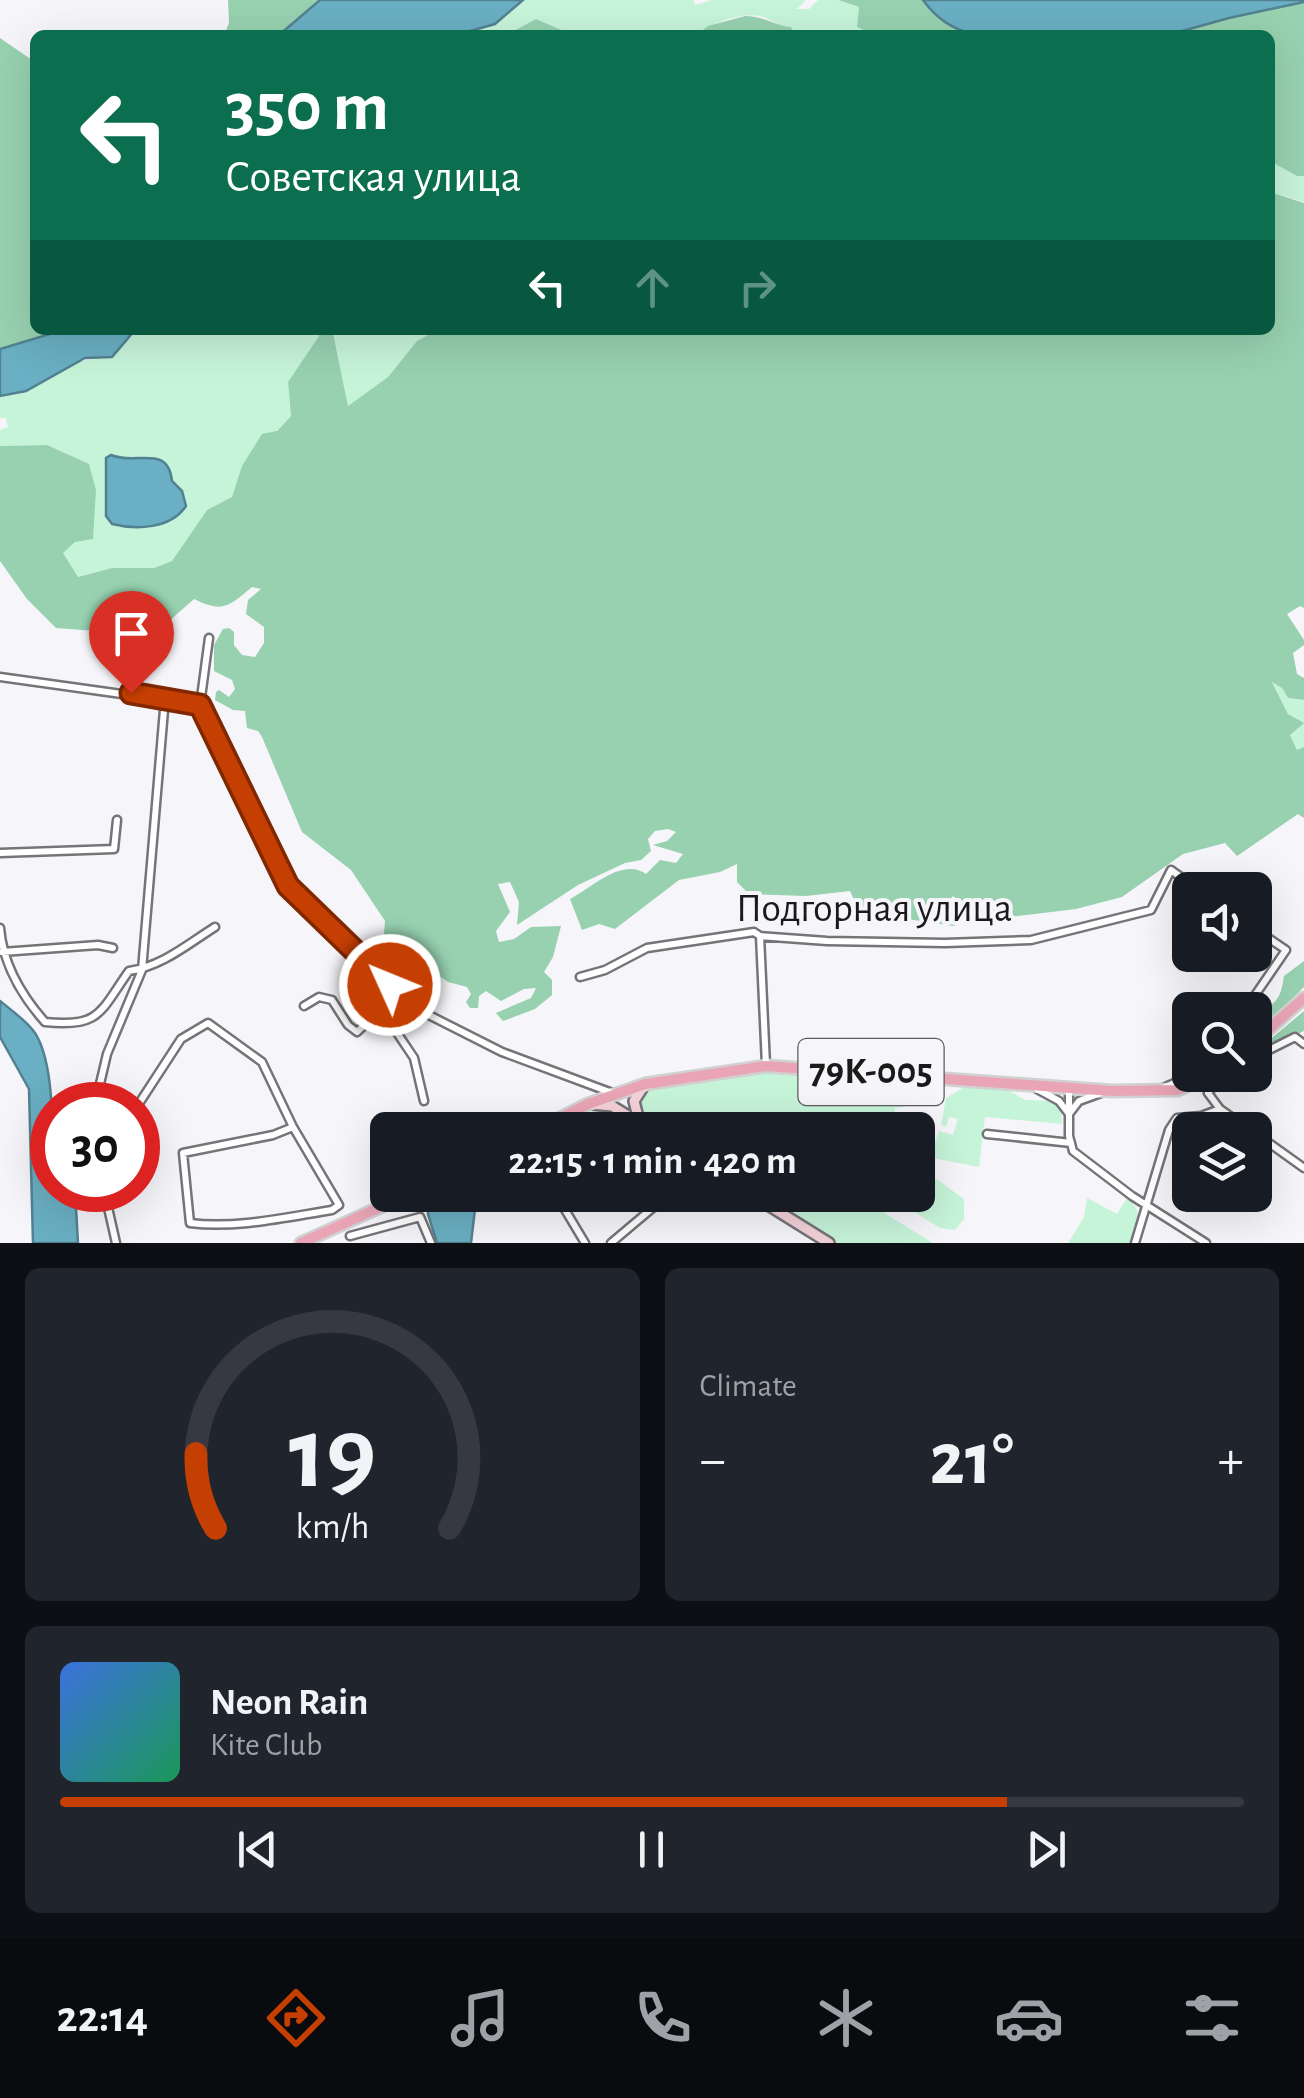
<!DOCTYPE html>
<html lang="en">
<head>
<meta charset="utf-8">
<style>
  body { margin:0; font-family:"Alegreya Sans",sans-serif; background:#20242c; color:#f1f3f6; height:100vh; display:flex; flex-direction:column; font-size:38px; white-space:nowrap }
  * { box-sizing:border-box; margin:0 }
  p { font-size:32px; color:#9ea1a6 }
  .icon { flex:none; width:55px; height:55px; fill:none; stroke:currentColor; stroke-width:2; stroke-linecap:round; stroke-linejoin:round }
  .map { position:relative; height:1243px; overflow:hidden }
  .drawer { display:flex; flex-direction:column; gap:25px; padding:25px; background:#0d0f14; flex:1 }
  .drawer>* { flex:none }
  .guide { position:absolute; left:30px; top:30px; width:1245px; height:305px; border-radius:15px; box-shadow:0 10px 40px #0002; background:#0b6e4f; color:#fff; overflow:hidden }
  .buttons { position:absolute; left:1172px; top:872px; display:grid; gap:20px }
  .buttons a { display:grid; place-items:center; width:100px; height:100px; border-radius:15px; background:#171b24; box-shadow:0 10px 40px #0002; font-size:50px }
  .speed { position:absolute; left:30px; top:1082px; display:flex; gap:20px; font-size:50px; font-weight:700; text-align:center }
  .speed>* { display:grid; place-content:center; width:130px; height:130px; border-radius:50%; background:#171b24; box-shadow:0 10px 40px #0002; line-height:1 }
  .speed .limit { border:15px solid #d22; background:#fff; color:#111 }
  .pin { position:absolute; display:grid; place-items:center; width:85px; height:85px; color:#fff; margin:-102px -42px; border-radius:50% 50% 50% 0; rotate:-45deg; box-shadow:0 0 10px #0007 }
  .pin .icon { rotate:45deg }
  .me { position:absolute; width:110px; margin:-55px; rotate:314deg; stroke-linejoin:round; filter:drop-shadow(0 0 8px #0008) }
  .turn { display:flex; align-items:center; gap:35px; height:210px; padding:0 30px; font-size:45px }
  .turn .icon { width:130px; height:130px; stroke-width:2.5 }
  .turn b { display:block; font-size:70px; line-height:85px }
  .lanes { display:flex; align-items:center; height:95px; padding:0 30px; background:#0003; justify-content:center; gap:50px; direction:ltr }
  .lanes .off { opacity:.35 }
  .big { font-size:75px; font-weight:700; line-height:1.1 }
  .drawer .widget { flex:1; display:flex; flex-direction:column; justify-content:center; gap:15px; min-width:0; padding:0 35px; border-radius:15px; background:#20242c }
  .drawer .dial { align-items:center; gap:0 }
  .dial svg { height:260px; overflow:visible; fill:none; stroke:#363941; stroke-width:7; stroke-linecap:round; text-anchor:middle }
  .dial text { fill:#f1f3f6; stroke:none }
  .song { display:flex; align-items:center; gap:30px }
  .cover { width:120px; height:120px; border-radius:15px; background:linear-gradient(135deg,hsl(220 70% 55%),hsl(150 70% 35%)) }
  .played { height:10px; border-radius:5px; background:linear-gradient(90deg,#c53e02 80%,#363941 80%) }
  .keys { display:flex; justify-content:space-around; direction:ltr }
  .heat { display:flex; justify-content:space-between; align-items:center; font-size:55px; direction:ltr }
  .drawer .tiles { flex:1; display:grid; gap:25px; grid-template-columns:1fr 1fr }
  .widget:last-child { grid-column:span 2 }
  .trip { position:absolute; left:370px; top:1112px; width:565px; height:100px; border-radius:15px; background:#171b24; box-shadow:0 10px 40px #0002; font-weight:700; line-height:100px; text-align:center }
  .tabs { display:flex; height:160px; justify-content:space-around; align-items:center; background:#090b0e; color:#9ea1a6 }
  .tabs .icon { width:70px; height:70px }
  .tabs .current { color:#c53e02 }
  .tabs b { font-size:45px; color:#f1f3f6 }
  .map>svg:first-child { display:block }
</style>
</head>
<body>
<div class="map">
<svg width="1304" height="1243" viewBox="0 0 1304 1243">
  <rect width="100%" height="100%" fill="#f6f5f9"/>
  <path fill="#c6f4d9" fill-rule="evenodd" d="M 523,0 L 693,0 L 695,5 L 712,0 L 806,0 L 797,9 L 809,9 L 818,0 L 838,0 L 859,7 L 857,27 L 873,35 L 791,35 L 793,33 L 790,27 C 778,26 771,19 760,16 C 740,12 712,23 697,35 L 573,35 L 536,19 L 506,35 L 456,35 L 495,24 Z
    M 1270,161 L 1297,176 L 1304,176 L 1304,202 L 1270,192 Z
    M 135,330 L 319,330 L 319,336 L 288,382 L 291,416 L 242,466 L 232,498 L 207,510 L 172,561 L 154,568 L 112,568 L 78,577 L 62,553 L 75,542 L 47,445 L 0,446 L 0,430 L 8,427 L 6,418 L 0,418 L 0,396 C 40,395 65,356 103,359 L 131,336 ZM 111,455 C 135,466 162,471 182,491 L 150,526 L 126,527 L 106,516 L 106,458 Z
    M 336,330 L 437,330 L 417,341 L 388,377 L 348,406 L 333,333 Z
    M 1271,679 L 1282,688 L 1288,698 L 1304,700 L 1304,747 L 1298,751 L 1290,735 L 1288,714 Z
    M 768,1072 L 885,1078 C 899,1082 910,1091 904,1107 L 895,1108 L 894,1121 L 915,1124 L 914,1130 L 658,1130 L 643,1120 L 637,1102 C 651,1077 739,1073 768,1072 Z
    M 969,1084 L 1003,1087 L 1025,1100 L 1052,1101 L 1061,1109 L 1062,1124 L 985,1117 L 979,1167 L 918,1155 L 918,1142 L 934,1145 L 939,1131 L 953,1135 L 958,1119 L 949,1117 L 946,1127 L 941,1125 L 946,1098 Z
    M 918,1166 L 964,1199 L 964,1219 L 955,1230 L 940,1228 L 887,1195 L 918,1195 Z
    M 760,1195 L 816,1195 L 832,1205 L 839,1195 L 855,1195 L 933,1243 L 836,1243 Z
    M 1087,1198 L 1117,1214 L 1127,1198 C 1145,1212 1137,1225 1131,1243 L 1068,1243 L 1084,1217 Z"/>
  <path fill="#97d1b0" d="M 228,0 L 320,0 L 279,35 L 224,35 L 229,23 Z
    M 838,0 L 923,0 C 936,18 953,29 975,35 L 873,35 L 857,27 L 859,7 Z
    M 1304,2 L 1304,176 L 1297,176 L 1270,161 L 1270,35 L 1168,35 L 1229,18 Z
    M 745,16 C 763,16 773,25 791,27 L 794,34 L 697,35 L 708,26 Z
    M 536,19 L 573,35 L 506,35 Z
    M 0,38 L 35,62 L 35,330 L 63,330 L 0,349 Z
    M 1270,192 L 1304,203 L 1304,608 L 1300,606 L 1287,614 L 1304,640 L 1304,645 L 1293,653 L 1297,674 L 1304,678 L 1304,700 L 1288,698 L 1282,688 L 1272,682 L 1288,714 L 1304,723 L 1290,735 L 1297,750 L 1304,747 L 1304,818 L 1298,814 L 1237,856 L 1225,843 L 1183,854 L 1122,897 L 1076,909 L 984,920 L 983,913 L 963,905 L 953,896 L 937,916 L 962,917 L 954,926 L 860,912 L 850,891 L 806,896 L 749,894 L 737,882 L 737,864 L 720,872 L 679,880 L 615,929 L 599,924 L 582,930 L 570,899 C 592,887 623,857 646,874 L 660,860 L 676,863 L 683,854 L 653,845 L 667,841 L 676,832 L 668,829 L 655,831 L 648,839 L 651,851 L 641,860 L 625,863 L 578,885 L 517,925 L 519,902 L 510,882 L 498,884 L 510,912 L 496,931 L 499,942 L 514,939 L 531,927 L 561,926 L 553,957 L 544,972 L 552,980 L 552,995 L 535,1009 L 503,1021 L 496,1013 L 531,998 L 536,988 L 524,989 L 501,1001 L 486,991 L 479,996 L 478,1008 L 470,1008 L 466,1002 L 471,994 L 467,987 L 448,982 L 422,964 L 384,934 L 385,921 L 351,870 L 302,832 L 262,737 L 258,731 L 247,728 L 245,711 L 233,710 L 215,700 L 216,692 L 219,690 L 229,697 L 235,689 L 232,680 L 214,671 L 214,645 L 223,629 L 229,628 L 234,632 L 234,645 L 242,655 L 255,657 L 264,643 L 264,627 L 246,614 L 248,600 L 261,589 L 252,587 C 228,607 223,613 194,599 L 159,630 L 108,632 L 56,628 L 27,599 L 0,561 L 0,446 L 47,445 L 89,464 L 96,490 L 93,539 L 75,542 L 63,553 L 78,577 L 112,568 L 154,568 L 172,561 L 207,510 L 232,497 L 242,466 L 262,434 L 277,431 L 291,416 L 288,382 L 319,336 L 319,330 L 336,330 L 333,333 L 348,406 L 388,377 L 417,341 L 437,330 L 1270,330 Z
    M 1304,961 L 1304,987 L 1255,1036 L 1255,1012 C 1276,1006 1281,998 1284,976 Z
    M 1304,1011 L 1304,1031 L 1255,1054 L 1255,1052 Z"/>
  <path fill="#6aafc3" stroke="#528291" stroke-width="2.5" d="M 320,0 L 523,0 L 495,24 L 456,35 L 279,35 Z
    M 923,0 L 1304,0 L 1304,2 L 1229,18 L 1168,35 L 975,35 C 952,29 937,19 923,0 Z
    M 63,330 L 135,330 L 112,357 L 85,358 L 26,391 L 0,396 L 0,349 Z
    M 111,455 C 135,466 168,443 172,481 L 182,491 L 186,506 C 171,529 136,530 112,524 L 106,516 L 106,458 Z
    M 0,1001 C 11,1010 27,1021 35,1033 C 57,1067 52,1149 52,1190 L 75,1190 L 78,1243 L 33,1243 L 29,1089 L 0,1037 Z
    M 439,1195 L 473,1195 L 476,1201 L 471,1243 L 437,1243 L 428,1214 L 429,1204 Z"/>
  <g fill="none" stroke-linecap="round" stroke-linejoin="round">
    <g stroke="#757478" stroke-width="11">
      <path id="street" d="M 209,638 L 200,705 L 289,886 L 415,1008 L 502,1052 L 615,1094
        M 0,677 L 200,705
        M 0,853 L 114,849 L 117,820
        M 0,928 C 3,965 21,995 45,1022 C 100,1028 100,1012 129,971 C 161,967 188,944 215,927
        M 760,936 L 766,1065
        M 2,952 L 98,945 L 113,948
        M 365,962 L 377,1003 L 414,1058 L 424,1101
        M 580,977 L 605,970 L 647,948 L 754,932 L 760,936 L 827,941 L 945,943 L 1031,940 L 1151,910 L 1171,870 L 1199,890
        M 304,1006 L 319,997 L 332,1000 L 348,1025 L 357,1032 L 375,1015 L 377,1004
        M 1245,1010 L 1286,950 L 1255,929
        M 1255,1057 L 1295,1037 L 1304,1044
        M 1037,1089 L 1059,1101 L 1069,1114 L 1079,1101 L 1101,1093
        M 1069,1089 L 1069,1136 L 1073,1151 L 1132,1196 L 1206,1243
        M 1161,1089 L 1192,1075
        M 95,1105 L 107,1054 L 142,970 L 165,698
        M 138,1105 L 181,1039 L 208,1023 L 262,1062 L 293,1127 L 339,1205 L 332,1210 C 287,1217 236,1229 190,1223 L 183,1153 L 273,1135 L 293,1127
        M 1220,1109 L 1250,1130
        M 1255,1133 L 1304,1168
        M 987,1134 L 1071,1143
        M 104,1190 L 116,1243
        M 558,1198 L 585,1243
        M 350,1236 L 420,1217 L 431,1243
        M 611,1243 L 668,1195
        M 1135,1243 L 1169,1130 L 1177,1118 L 1201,1116 L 1220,1109 L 1208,1093 L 1222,1075"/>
    </g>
    <g stroke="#757478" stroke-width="14">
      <path id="secondary" d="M 591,1104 L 612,1106 L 651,1130
        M 639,1121 L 634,1101 L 645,1084
        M 752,1195 L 829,1243"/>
    </g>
    <g stroke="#d1d1d1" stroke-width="15">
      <path id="primary" d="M 1255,1041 L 1304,998
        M 537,1130 L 588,1104 L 645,1084 L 766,1066 L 1112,1091 L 1178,1090 L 1212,1075
        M 301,1243 L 407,1195"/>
    </g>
    <use href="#street" stroke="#fff" stroke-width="6"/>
    <use href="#secondary" stroke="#f4d2da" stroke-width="9"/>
    <use href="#primary" stroke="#e9a5b5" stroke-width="10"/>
  </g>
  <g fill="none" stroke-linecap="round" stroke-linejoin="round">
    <g stroke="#802801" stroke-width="25">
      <path id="route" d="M 131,693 L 200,705 L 288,886 L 390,985"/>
    </g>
    <use href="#route" stroke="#c53e02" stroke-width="18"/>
  </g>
  <g text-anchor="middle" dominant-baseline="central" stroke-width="8" stroke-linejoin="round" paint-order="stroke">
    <rect fill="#f6f5f9" stroke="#5c5c5e" stroke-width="2.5" x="798.5" y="1039" width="145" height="66" rx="8"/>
    <g font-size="38" font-weight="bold" fill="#1a1a1b">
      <text x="871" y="1072">79К-005</text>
    </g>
    <g font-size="40" fill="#1a1a1b" stroke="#f6f5f9">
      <text x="874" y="909">Подгорная улица</text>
    </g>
  </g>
</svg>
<div class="buttons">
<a><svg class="icon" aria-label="sound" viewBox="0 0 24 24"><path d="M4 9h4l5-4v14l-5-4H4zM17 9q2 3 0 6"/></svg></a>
<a><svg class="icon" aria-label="search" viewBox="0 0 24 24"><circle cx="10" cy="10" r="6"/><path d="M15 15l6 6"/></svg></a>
<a><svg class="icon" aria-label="layers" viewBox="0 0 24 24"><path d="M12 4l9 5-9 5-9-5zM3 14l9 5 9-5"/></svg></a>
</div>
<div class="speed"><div class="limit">30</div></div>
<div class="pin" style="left:131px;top:693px;background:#d93025"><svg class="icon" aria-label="arrive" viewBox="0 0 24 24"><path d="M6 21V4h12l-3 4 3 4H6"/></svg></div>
<svg class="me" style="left:390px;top:985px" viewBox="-20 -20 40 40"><circle r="17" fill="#c53e02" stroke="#fff" stroke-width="3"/><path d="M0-11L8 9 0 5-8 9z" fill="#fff"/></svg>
<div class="trip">22:15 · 1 min · 420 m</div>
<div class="guide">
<div class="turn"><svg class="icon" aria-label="left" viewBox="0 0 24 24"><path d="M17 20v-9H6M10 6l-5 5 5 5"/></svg><div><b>350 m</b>Советская улица</div></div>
<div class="lanes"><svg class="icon" aria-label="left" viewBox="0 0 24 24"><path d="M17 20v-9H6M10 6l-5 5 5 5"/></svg><svg class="icon off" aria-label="ahead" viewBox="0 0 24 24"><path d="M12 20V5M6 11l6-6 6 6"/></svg><svg class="icon off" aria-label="right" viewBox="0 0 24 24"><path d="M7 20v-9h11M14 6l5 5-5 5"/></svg></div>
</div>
</div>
<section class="drawer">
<div class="tiles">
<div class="widget dial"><svg viewBox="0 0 100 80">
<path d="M14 69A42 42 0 1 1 86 69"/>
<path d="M14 69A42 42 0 0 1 8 46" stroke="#c53e02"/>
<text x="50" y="56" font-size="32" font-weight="700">19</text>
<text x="50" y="72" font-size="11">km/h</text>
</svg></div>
<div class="widget"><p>Climate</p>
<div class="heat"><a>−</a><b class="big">21°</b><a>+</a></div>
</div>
<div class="widget">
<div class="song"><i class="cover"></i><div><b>Neon Rain</b><p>Kite Club</p></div></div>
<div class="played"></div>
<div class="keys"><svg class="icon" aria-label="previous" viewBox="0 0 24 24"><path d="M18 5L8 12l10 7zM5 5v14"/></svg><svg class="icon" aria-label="pause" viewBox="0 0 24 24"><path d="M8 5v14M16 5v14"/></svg><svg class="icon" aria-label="next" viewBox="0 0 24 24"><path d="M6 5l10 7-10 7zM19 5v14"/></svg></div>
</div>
</div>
</section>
<nav class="tabs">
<b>22:14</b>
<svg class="icon current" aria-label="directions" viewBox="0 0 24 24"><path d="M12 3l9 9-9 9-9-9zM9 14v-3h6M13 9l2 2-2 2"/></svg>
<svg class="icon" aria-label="music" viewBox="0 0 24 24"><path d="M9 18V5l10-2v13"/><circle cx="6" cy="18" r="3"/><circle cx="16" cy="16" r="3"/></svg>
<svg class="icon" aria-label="phone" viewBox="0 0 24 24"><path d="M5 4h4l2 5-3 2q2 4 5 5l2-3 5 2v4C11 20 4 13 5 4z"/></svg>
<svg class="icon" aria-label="climate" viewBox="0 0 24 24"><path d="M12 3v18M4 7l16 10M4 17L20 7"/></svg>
<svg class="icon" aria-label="car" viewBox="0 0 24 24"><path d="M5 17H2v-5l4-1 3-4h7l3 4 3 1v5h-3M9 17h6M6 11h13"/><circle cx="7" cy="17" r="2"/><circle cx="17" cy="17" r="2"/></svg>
<svg class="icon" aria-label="filters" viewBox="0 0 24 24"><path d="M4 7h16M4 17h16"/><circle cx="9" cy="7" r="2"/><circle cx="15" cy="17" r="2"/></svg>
</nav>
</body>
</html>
